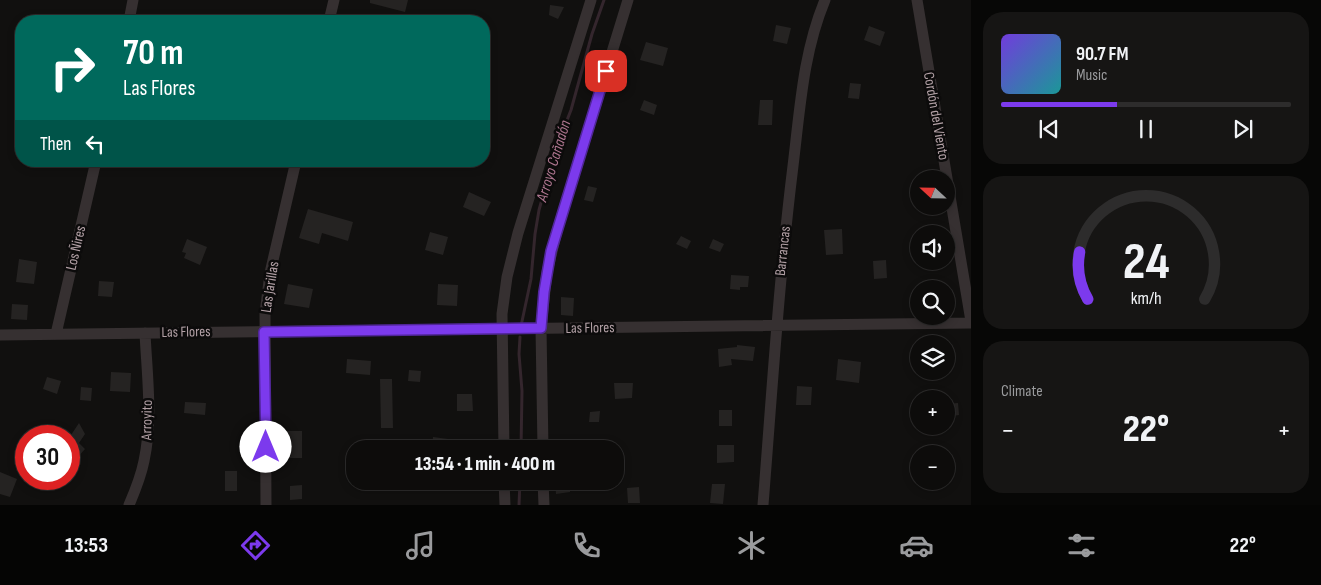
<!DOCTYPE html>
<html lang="en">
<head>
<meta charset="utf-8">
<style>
  body { margin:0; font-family:"Sofia Sans Condensed",sans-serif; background:#161514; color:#f1f3f6; height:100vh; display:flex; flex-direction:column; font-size:19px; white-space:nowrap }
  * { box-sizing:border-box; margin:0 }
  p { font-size:16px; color:#9a9b9d }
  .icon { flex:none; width:28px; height:28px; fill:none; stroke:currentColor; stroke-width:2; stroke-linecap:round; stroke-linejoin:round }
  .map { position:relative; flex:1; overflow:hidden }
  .details { display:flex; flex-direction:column; gap:12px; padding:12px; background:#070706; width:350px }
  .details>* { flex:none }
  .guide { position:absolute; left:15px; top:15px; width:475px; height:152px; border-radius:20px; box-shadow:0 2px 8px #0003,0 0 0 1px #2d2c2c; background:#00695c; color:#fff; overflow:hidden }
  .needle { width:32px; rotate:292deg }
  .controls { position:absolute; left:910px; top:170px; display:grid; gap:10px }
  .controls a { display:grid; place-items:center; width:45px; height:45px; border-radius:50%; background:#0d0c0b; box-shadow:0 2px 8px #0003,0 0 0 1px #2d2c2c; font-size:25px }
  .speed { position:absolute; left:15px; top:425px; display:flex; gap:10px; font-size:25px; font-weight:700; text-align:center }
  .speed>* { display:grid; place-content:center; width:65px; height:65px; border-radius:50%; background:#0d0c0b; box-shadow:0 2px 8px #0003,0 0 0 1px #2d2c2c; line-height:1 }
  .speed .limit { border:8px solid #d22; background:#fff; color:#111 }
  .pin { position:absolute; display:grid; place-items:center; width:42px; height:42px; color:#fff; margin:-21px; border-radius:10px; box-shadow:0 2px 8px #0006 }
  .me { position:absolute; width:55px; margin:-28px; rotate:0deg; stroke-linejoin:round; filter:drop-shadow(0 0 4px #0008) }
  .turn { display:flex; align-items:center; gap:18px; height:105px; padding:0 25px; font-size:22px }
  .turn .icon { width:65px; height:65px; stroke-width:2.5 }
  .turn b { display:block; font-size:35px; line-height:42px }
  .then { display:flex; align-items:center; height:48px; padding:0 25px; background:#0003; gap:10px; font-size:19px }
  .big { font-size:38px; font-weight:800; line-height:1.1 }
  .details .widget { flex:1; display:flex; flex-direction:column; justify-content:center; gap:8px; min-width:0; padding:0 18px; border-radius:20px; background:#161514 }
  .details .dial { align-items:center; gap:0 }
  .dial svg { height:130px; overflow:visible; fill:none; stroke:#2d2c2c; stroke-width:7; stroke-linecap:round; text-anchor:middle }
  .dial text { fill:#f1f3f6; stroke:none }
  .song { display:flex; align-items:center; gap:15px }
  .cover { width:60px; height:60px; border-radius:8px; background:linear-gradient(135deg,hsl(260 70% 55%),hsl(180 70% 35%)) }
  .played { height:5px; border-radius:2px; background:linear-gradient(90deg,#7c3aed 40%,#2d2c2c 40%) }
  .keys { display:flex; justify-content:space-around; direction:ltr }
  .heat { display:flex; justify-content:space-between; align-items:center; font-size:28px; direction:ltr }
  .trip { position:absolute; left:346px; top:440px; width:278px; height:50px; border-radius:20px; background:#0d0c0b; box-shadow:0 2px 8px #0003,0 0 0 1px #2d2c2c; font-weight:800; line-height:50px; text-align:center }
  .dock { display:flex; height:80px; justify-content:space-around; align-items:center; background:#050504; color:#9a9b9d }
  .dock .icon { width:35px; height:35px }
  .dock .active { color:#7c3aed }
  .dock b { font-size:22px; color:#f1f3f6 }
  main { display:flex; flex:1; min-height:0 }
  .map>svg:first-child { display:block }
</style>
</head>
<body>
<main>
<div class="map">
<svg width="971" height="505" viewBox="0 0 971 505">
  <rect width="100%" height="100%" fill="#11100f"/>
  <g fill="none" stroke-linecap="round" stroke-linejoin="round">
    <path stroke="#34262d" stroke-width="3" d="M 521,326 L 531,279 L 535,234 L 539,210 L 558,143 L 571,110 L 592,34 L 604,0
      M 520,337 L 519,354 L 522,391 L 521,449
      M 519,505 L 520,481"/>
  </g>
  <path fill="#252322" d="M 370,0 L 408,0 L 405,12 L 370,3 Z
    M 550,5 L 564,7 L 558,19 L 549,15 Z
    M 776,25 L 791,28 L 787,44 L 773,41 Z
    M 869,26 L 885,32 L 880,46 L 864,40 Z
    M 646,42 L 668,48 L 663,66 L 640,60 Z
    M 850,83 L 861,84 L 859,99 L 848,98 Z
    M 644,100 L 657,105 L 654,115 L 640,110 Z
    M 760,100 L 773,100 L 772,125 L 758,125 Z
    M 588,186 L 597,188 L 593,202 L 584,200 Z
    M 469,192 L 491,202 L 484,216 L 463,207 Z
    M 308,209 L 353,222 L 348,241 L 322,233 L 319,244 L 299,238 Z
    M 842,229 L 843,254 L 826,255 L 824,230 Z
    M 430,232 L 448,237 L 443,255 L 425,250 Z
    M 681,236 L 691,241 L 687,249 L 676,244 Z
    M 187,239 L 207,247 L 200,265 L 184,258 L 186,253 L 182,252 Z
    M 713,239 L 724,244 L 720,252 L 709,248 Z
    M 19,259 L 37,262 L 34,284 L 16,282 Z
    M 886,260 L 887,278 L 874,279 L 873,261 Z
    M 731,275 L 749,276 L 748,287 L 740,287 L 740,290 L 730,289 Z
    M 99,281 L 114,282 L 112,297 L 98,296 Z
    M 288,284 L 313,289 L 309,308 L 284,304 Z
    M 438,284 L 458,285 L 457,306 L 437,305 Z
    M 561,297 L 574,298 L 573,316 L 561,315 Z
    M 12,304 L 28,305 L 27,320 L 11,319 Z
    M 737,345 L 755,347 L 753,361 L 731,359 L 732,365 L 719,367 L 718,349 L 737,347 Z
    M 347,359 L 371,361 L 370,375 L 346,373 Z
    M 838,359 L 861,362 L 859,383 L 836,380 Z
    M 409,370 L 421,371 L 420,382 L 408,381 Z
    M 111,372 L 131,373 L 130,392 L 110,391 Z
    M 47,377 L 61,381 L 57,394 L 43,389 Z
    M 380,379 L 392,379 L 393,428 L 381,428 Z
    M 614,383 L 633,383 L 632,398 L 615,399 Z
    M 797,386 L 812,387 L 811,405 L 796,405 Z
    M 81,387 L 92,388 L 91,401 L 80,400 Z
    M 457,394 L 472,394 L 473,411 L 457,411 Z
    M 185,402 L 206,403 L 205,415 L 184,413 Z
    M 958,403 L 959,415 L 946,417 L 946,404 Z
    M 719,410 L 732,410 L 732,426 L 719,426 Z
    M 600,411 L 599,422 L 589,422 L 590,412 Z
    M 79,423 L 85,434 L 79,443 L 85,449 L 78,457 L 69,449 L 69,438 Z
    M 284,431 L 302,431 L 302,458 L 284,458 Z
    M 433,437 L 448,439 L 447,449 L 432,449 Z
    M 717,445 L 734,445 L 734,462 L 717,463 Z
    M 225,471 L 237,471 L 237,491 L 225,491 Z
    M 0,472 L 17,479 L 10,497 L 0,494 Z
    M 555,481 L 570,481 L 570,492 L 556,494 Z
    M 712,484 L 725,484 L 723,504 L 710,503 Z
    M 302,485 L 302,499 L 290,500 L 290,486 Z
    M 639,487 L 640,503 L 628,503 L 627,488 Z"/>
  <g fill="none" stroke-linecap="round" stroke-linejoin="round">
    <path stroke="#363031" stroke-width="11" d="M 917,0 L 971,321
      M 129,21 L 133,0
      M 329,21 L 334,0
      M 56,334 L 96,161
      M 0,335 L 971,323
      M 504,449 L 502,314 L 507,277 L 518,233 L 591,0
      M 543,449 L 541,328 L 547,272 L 557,231 L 628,0
      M 504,481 L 505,505
      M 543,481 L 544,505
      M 129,505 C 135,491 141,476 144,461 C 153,419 147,375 145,333
      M 266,505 L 265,314 L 270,273 L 296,161
      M 763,505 C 772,392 779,279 793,166 C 800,109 803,53 825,0"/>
  </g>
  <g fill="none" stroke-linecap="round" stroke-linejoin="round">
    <g stroke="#51269a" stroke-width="12">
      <path id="route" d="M 266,447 L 264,332 L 541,328 L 544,292 L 551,251 L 606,71"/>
    </g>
    <use href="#route" stroke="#7c3aed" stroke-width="9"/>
  </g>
  <g text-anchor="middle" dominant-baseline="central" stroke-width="5" stroke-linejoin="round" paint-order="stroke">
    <g font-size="15" fill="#b2a0a5" stroke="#0c0b0b">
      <text transform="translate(936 116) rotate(80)">Cordón del Viento</text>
      <text transform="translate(76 248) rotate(-77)">Los Ñires</text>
      <text transform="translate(783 251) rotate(-84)">Barrancas</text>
      <text transform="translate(270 287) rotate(-81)">Las Jarillas</text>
      <text transform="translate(590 328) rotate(-1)">Las Flores</text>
      <text transform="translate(186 332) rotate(-1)">Las Flores</text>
      <text transform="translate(147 420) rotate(-89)">Arroyito</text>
    </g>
    <g font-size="16" font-style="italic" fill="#af7690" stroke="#0c0b0b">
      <text transform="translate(554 161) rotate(-73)">Arroyo Cañadón</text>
    </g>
  </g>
</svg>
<div class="controls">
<a><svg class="needle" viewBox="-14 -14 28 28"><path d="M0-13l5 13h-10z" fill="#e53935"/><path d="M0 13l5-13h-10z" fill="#9a9b9d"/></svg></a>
<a><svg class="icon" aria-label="sound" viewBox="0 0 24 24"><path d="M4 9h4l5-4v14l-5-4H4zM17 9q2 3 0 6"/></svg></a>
<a><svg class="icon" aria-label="search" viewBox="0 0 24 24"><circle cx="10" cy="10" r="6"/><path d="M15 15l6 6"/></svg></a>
<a><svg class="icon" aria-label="layers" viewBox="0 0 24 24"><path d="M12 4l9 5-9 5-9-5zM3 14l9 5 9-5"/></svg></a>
<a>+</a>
<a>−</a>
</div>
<div class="speed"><div class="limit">30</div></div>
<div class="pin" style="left:606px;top:71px;background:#d93025"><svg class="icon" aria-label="arrive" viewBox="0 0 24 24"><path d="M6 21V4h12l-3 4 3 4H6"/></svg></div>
<svg class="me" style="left:266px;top:447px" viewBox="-20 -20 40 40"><circle r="19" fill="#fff"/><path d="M0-13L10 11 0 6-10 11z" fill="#7c3aed"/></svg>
<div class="trip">13:54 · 1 min · 400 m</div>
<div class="guide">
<div class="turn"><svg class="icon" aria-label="right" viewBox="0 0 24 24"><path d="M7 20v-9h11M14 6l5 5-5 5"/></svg><div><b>70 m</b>Las Flores</div></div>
<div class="then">Then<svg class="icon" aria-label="left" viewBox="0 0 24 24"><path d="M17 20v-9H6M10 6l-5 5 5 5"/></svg></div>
</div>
</div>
<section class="details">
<div class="widget">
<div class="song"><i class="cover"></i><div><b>90.7 FM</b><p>Music</p></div></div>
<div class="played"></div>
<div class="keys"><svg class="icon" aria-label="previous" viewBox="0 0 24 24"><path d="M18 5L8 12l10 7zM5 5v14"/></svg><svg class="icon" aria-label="pause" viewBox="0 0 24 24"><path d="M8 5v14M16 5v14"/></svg><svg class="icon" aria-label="next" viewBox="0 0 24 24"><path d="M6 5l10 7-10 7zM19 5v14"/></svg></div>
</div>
<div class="widget dial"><svg viewBox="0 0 100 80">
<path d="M14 69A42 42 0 1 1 86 69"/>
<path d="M14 69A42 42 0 0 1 9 40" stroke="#7c3aed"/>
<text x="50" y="56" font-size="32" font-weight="700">24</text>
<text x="50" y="72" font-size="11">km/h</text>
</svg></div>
<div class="widget"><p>Climate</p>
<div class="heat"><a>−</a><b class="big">22°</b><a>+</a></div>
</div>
</section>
</main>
<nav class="dock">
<b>13:53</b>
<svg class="icon active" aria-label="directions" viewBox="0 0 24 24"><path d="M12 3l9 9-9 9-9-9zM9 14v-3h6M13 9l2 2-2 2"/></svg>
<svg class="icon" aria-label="music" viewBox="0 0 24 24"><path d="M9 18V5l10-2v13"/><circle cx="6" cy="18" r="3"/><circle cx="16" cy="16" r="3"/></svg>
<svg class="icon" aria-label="phone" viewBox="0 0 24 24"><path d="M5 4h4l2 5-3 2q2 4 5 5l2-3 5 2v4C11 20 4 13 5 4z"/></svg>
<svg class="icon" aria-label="climate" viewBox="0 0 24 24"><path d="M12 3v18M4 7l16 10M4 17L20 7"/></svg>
<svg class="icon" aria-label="car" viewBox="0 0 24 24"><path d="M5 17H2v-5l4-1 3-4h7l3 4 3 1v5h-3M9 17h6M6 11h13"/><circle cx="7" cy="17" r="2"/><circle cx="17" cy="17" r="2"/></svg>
<svg class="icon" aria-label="filters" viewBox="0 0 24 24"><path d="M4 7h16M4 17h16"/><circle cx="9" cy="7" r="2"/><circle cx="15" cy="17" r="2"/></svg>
<b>22°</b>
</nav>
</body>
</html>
